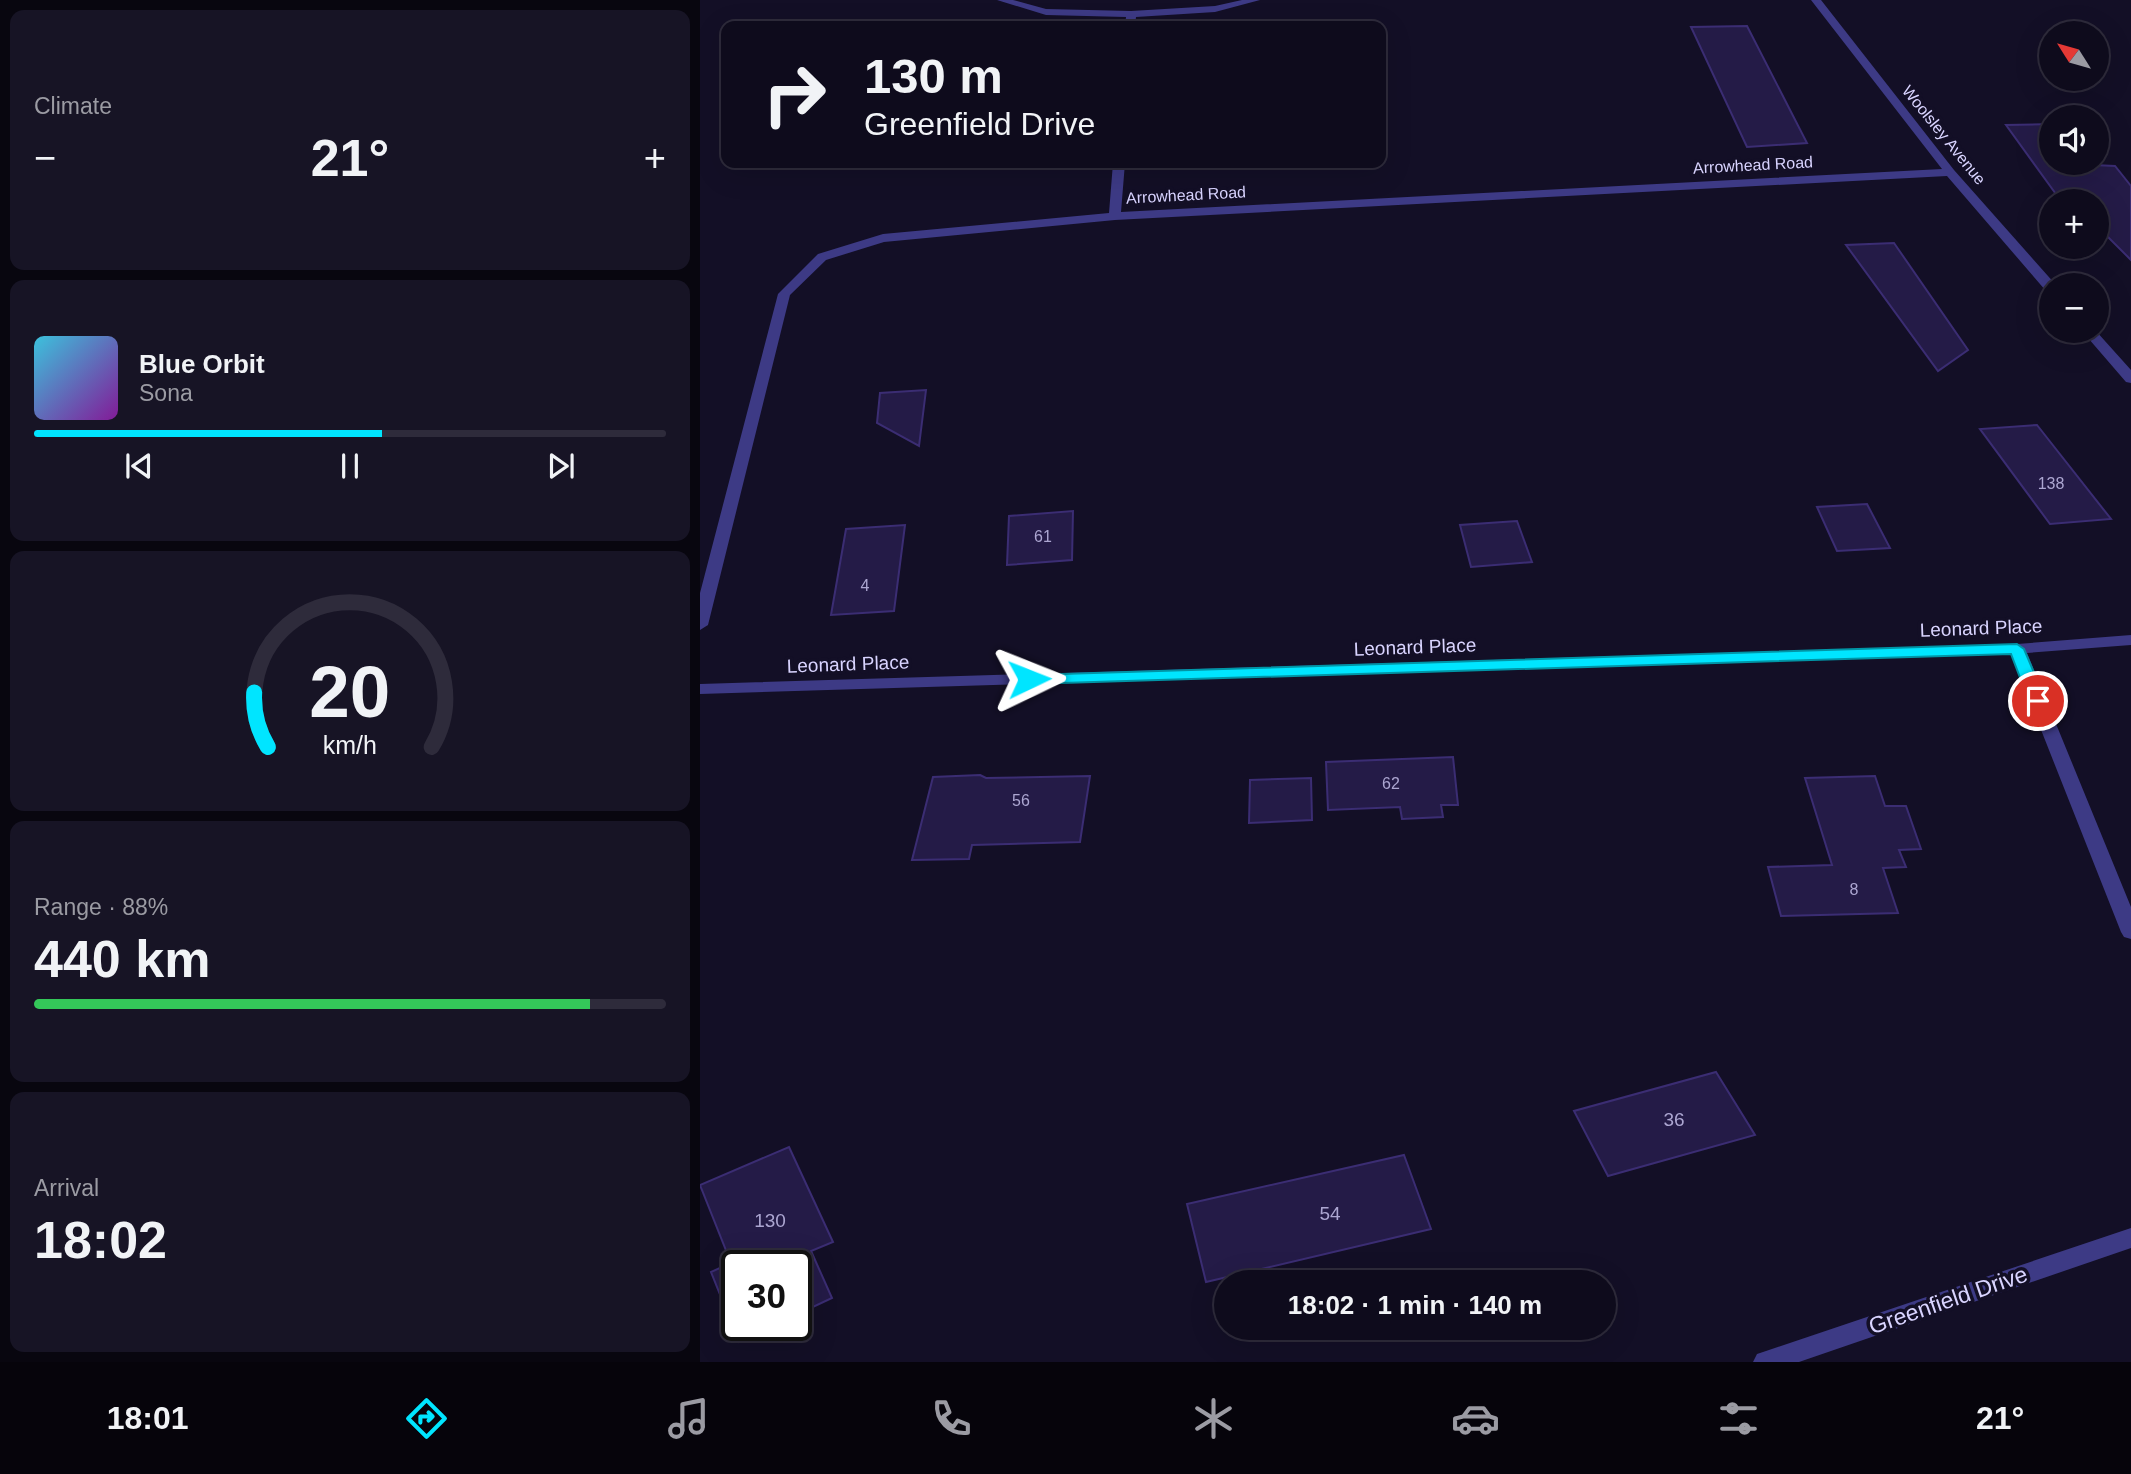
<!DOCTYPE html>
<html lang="en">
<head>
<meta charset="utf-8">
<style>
  body { margin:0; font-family:Helvetica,sans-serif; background:#171425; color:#f1f3f6; height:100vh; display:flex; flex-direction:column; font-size:26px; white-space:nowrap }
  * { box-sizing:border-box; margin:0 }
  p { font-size:23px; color:#9b9ba3 }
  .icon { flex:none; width:38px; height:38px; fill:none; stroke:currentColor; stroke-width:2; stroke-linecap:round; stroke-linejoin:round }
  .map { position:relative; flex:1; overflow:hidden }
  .sheet { display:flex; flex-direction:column; gap:10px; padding:10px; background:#08060f; width:700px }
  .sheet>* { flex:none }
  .top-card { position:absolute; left:21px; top:21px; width:665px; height:147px; border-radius:14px; box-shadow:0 7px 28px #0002,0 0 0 2px #2e2b3b; background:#0e0b1c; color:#f1f3f6; overflow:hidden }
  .needle { width:46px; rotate:307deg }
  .fabs { position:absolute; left:1339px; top:21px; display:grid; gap:14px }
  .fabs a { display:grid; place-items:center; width:70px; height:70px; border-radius:50%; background:#0e0b1c; box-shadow:0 7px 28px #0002,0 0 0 2px #2e2b3b; font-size:35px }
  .speed { position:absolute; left:21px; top:1250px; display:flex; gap:14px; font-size:35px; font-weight:700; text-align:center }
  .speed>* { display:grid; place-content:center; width:91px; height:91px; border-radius:50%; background:#0e0b1c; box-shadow:0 7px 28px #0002,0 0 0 2px #2e2b3b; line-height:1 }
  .speed .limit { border:4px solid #111; border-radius:10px; background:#fff; color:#111 }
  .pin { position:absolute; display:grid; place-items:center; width:60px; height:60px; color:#fff; margin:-30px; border:4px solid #fff; border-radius:50%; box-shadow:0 2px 7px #0007 }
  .me { position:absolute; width:77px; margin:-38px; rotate:88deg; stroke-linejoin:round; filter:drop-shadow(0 0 5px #0008) }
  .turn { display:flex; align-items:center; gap:24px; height:147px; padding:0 28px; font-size:32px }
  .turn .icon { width:91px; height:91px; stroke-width:2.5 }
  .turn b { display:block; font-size:49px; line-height:60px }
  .big { font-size:52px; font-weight:700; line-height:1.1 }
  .sheet .tile { flex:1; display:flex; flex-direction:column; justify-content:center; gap:10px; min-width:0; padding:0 24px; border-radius:14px; background:#171425 }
  .sheet .dial { align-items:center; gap:0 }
  .dial svg { height:182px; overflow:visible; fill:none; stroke:#2e2b3b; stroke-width:7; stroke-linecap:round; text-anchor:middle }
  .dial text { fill:#f1f3f6; stroke:none }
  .song { display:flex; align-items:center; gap:21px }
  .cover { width:84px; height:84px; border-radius:10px; background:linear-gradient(135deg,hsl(190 70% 55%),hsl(290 70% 35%)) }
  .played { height:7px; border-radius:4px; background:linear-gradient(90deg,#00e5ff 55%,#2e2b3b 55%) }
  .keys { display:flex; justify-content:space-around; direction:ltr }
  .heat { display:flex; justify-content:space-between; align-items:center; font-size:38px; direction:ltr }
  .charge { height:10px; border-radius:5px; background:linear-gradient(90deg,#34c759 88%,#2e2b3b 0) }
  .trip { position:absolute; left:514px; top:1270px; width:402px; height:70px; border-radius:35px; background:#0e0b1c; box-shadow:0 7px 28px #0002,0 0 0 2px #2e2b3b; font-weight:700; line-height:70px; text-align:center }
  .menu { display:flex; height:112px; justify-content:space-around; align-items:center; background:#06040b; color:#9b9ba3 }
  .menu .icon { width:49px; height:49px }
  .menu .active { color:#00e5ff }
  .menu b { font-size:32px; color:#f1f3f6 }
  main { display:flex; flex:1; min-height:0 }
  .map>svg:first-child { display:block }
</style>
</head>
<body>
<main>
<section class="sheet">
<div class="tile"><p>Climate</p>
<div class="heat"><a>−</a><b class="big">21°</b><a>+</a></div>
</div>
<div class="tile">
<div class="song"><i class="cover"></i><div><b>Blue Orbit</b><p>Sona</p></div></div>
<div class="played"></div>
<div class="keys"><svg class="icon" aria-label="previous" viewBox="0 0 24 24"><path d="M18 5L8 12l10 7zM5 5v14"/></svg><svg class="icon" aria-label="pause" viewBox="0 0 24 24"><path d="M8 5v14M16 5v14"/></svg><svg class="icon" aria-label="next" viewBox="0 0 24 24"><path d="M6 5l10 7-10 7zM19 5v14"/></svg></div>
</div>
<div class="tile dial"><svg viewBox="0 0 100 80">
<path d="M14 69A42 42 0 1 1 86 69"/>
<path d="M14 69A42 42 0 0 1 8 45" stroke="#00e5ff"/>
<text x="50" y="56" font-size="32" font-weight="700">20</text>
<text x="50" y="72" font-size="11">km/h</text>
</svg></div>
<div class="tile"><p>Range · 88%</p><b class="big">440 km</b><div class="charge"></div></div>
<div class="tile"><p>Arrival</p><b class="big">18:02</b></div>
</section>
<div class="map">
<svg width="1431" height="1362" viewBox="0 0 1431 1362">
  <rect width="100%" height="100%" fill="#130f26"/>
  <path fill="#241b47" stroke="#3b2d73" stroke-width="2" d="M 1047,26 L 1107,143 L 1047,147 L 991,27 Z
    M 1351,124 L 1351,163 L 1415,166 L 1431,186 L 1431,260 L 1396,225 L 1396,201 L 1361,201 L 1306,125 Z
    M 1194,243 L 1268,350 L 1238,371 L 1146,245 Z
    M 226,390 L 219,446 L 177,423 L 180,393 Z
    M 1337,425 L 1411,519 L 1350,524 L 1280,429 Z
    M 1167,504 L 1190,548 L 1137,551 L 1117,507 Z
    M 373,511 L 372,560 L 307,565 L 309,516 Z
    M 817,521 L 832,562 L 771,567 L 760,525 Z
    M 205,525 L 194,611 L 131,615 L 146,529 Z
    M 753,757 L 758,805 L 741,805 L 743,817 L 702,819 L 700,807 L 628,810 L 626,762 Z
    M 280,775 L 286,778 L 390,776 L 380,842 L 272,845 L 269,859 L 212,860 L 233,777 Z
    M 1175,776 L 1185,806 L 1206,806 L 1221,849 L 1199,850 L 1206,867 L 1183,868 L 1198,913 L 1081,916 L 1068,867 L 1132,865 L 1105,778 Z
    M 611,778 L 612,820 L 549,823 L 550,780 Z
    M 1016,1072 L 1055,1135 L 908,1176 L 874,1111 Z
    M 89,1147 L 133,1242 L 111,1251 L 132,1298 L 96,1315 L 96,1265 L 37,1265 L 37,1325 L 75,1325 L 39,1342 L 11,1272 L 31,1263 L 0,1185 Z
    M 704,1155 L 731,1229 L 506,1282 L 487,1204 Z"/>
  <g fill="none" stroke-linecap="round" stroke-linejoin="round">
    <path fill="#3d3a85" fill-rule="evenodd" d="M 297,0 L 313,0 L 346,9 L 431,11 L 515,6 L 542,0 L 560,0 L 515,12 L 436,17 L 435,26 L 425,26 L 426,17 L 346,15 Z
      M 1111,0 L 1121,0 L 1254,170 L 1356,285 L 1351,285 L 1351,292 L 1346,291 L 1247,176 L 415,220 L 184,242 L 126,260 L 90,295 L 8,625 L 0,630 L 0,593 L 78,294 L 118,254 L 183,234 L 409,213 L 413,163 L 425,163 L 421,212 L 1242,169 Z
      M 1382,331 L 1396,331 L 1431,370 L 1431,383 L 1426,382 Z
      M 1431,635 L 1431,645 L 1327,653 L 1431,907 L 1431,939 L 1424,937 L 1421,932 L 1311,654 L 0,694 L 0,684 L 1317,644 Z
      M 1431,1228 L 1431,1248 L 1099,1362 L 1053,1362 L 1057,1354 L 1066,1351 Z"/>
  </g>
  <path fill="#00e5ff" stroke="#0095a6" stroke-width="2" d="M 1317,644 L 1324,649 L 1346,701 L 1343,704 L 1338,705 L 1329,701 L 1311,654 L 329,684 L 321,679 L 329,675 Z"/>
  <g text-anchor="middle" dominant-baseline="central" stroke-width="7" stroke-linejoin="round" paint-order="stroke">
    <g font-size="16" fill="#d9d4ff" stroke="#130f26">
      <text transform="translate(1244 135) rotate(51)">Woolsley Avenue</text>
      <text transform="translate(1053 165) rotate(-3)">Arrowhead Road</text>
      <text transform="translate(486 195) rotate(-3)">Arrowhead Road</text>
    </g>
    <g font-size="16" fill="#aca6d1">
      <text x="1351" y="483">138</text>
      <text x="343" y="536">61</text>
      <text x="165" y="585">4</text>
      <text x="691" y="783">62</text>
      <text x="321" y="800">56</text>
      <text x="1154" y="889">8</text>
    </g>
    <g font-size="19" fill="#d9d4ff" stroke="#130f26">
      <text transform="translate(1281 628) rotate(-2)">Leonard Place</text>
      <text transform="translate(715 647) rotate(-2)">Leonard Place</text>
      <text transform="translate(148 664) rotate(-2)">Leonard Place</text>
    </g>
    <g font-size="19" fill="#aca6d1">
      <text x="974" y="1119">36</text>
      <text x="630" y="1213">54</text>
      <text x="70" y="1220">130</text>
    </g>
    <g font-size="23" fill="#d9d4ff" stroke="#130f26">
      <text transform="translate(1248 1300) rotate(-19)">Greenfield Drive</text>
    </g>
  </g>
</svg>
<div class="fabs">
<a><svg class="needle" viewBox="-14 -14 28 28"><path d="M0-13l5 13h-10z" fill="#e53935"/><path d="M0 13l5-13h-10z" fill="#9b9ba3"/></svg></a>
<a><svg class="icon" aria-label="sound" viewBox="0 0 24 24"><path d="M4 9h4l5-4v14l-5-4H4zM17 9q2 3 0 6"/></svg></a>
<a>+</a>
<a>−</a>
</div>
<div class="speed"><div class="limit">30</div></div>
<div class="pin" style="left:1338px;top:701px;background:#d93025"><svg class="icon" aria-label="arrive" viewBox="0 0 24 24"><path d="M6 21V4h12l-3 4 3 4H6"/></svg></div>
<svg class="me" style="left:329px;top:679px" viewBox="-20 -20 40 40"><path d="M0-17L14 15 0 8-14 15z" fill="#00e5ff" stroke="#fff" stroke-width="4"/></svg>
<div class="trip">18:02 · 1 min · 140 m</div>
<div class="top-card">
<div class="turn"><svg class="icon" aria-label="right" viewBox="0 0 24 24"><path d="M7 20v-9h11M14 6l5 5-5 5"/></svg><div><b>130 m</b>Greenfield Drive</div></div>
</div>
</div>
</main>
<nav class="menu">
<b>18:01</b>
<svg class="icon active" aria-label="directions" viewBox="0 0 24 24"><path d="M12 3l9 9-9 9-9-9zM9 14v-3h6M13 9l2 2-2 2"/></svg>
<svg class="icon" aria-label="music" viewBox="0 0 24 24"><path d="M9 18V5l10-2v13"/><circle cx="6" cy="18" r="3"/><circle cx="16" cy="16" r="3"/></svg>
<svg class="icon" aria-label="phone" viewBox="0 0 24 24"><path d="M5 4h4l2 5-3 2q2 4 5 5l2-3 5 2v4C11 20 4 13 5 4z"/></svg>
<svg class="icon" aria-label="climate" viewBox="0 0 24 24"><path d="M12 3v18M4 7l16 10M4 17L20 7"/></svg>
<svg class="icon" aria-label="car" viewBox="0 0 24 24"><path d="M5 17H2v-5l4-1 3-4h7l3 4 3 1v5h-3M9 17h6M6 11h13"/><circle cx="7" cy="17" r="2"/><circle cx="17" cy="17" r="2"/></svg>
<svg class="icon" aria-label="filters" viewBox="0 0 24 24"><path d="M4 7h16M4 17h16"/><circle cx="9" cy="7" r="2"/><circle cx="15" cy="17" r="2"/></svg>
<b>21°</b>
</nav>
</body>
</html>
